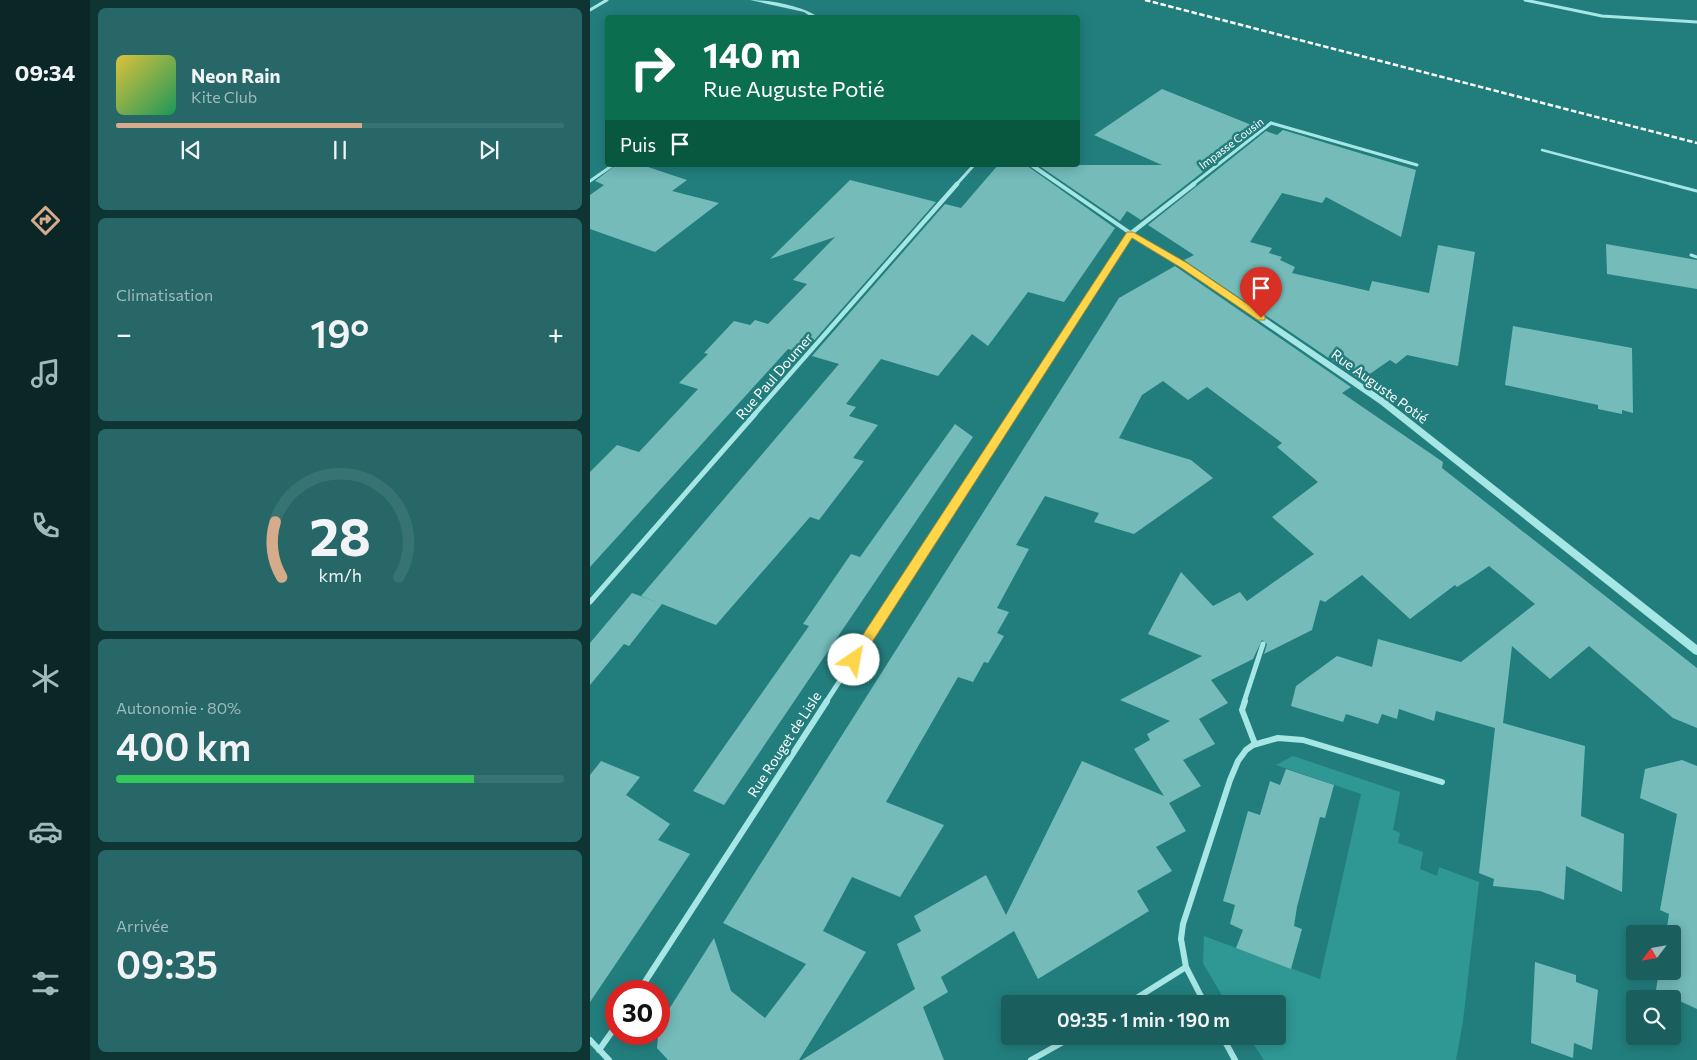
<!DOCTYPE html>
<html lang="fr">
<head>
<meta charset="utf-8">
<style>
  body { margin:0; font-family:Commissioner,sans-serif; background:#276767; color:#f1f3f6; height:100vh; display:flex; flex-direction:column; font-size:19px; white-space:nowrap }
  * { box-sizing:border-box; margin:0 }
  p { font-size:16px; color:#9fbabc }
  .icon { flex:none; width:28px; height:28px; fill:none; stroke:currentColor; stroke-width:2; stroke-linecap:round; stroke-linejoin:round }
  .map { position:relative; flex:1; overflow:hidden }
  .drawer { display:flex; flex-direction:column; gap:8px; padding:8px; background:#0e3434; width:500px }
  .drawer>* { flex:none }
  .hud { position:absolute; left:15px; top:15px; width:475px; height:152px; border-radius:5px; box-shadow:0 2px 12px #0003; background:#0b6e4f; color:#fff; overflow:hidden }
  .needle { width:32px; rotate:239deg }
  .fabs { position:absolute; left:1036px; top:925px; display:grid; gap:10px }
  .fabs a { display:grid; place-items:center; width:55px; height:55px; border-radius:5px; background:#1a5e5e; box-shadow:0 2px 12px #0003; font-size:25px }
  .speed { position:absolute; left:15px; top:980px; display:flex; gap:10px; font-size:25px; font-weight:700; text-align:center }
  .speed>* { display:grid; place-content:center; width:65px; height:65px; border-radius:50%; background:#1a5e5e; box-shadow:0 2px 12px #0003; line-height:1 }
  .speed .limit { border:8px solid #d22; background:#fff; color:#111 }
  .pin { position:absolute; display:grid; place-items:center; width:42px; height:42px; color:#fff; margin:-51px -21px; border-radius:50% 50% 50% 0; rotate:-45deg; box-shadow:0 0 5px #0007 }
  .pin .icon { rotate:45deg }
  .me { position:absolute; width:55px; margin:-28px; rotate:33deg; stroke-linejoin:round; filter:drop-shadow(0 0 4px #0008) }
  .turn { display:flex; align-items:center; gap:18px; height:105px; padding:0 15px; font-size:22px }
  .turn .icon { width:65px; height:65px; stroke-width:2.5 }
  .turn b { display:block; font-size:35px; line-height:42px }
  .then { display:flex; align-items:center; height:48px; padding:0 15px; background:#0003; gap:10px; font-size:19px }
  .big { font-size:38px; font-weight:600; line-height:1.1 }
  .drawer .card { flex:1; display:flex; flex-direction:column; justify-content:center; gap:8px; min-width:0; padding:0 18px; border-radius:8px; background:#276767 }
  .drawer .dial { align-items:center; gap:0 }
  .dial svg { height:130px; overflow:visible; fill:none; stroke:#387373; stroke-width:7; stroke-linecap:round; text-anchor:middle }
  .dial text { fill:#f1f3f6; stroke:none }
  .song { display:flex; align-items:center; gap:15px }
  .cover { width:60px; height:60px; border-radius:8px; background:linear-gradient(135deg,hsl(50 70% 55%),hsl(150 70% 35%)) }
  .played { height:5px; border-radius:2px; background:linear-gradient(90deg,#d6ab8b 55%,#387373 55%) }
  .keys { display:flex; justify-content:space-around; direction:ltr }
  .heat { display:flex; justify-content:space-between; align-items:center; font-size:28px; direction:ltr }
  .charge { height:8px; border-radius:4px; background:linear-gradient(90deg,#34c759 80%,#387373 0) }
  .trip { position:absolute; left:411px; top:995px; width:285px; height:50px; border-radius:5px; background:#1a5e5e; box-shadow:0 2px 12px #0003; font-weight:600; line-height:50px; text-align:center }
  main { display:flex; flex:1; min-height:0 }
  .tabs { display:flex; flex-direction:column; width:90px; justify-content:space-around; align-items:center; background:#0a2626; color:#9fbabc }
  .tabs .icon { width:35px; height:35px }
  .tabs .on { color:#d6ab8b }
  .tabs b { font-size:22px; color:#f1f3f6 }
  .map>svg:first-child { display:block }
</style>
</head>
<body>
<main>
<nav class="tabs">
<b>09:34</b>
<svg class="icon on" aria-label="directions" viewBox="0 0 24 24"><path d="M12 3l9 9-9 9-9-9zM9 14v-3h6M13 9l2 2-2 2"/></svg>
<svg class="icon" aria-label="music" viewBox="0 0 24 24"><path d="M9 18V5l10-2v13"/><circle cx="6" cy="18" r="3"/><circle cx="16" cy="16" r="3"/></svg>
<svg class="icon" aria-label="phone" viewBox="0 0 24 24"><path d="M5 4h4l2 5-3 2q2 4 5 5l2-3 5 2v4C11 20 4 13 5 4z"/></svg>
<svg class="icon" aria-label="climate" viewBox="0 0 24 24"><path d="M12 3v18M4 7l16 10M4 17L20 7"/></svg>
<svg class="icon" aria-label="car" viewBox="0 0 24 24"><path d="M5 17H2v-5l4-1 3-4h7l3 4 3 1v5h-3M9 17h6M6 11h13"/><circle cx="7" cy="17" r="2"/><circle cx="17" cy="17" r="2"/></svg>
<svg class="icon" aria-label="filters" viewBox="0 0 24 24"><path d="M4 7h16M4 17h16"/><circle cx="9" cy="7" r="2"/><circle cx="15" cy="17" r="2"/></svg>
</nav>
<section class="drawer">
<div class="card">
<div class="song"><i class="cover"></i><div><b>Neon Rain</b><p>Kite Club</p></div></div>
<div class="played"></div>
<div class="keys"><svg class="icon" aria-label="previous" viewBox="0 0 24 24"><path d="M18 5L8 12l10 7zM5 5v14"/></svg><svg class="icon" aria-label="pause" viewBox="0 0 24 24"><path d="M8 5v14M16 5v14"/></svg><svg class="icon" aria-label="next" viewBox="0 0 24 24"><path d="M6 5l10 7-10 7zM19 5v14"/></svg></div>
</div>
<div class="card"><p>Climatisation</p>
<div class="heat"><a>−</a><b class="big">19°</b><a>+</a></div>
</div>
<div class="card dial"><svg viewBox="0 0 100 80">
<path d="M14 69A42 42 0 1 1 86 69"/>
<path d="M14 69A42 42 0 0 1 10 35" stroke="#d6ab8b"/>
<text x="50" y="56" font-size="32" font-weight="700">28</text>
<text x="50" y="72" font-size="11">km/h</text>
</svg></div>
<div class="card"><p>Autonomie · 80%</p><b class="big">400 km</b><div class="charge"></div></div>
<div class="card"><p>Arrivée</p><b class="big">09:35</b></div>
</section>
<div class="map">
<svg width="1107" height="1060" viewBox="0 0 1107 1060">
  <rect width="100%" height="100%" fill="#227e7d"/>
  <path fill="#2f9895" d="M 703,756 L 810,792 L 803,830 L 810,833 L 808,843 L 833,852 L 830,869 L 847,876 L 849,867 L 889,882 L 873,1021 L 866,1060 L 674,1060 L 658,1036 L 688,1036 L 688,1004 L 637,1004 L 613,963 L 614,936 L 730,979 L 771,794 L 686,765 Z"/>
  <path fill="#74bbba" d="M 572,89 L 669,128 L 551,220 L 537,211 L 530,221 L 448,165 L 572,165 L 504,135 Z
    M 693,130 L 826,170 L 811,237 L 736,197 L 732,203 L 692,193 L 660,242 L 682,248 L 679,253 L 692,257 L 690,260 L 705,267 L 702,273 L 779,291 L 782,281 L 839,293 L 848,245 L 885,252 L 868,366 L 817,355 L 806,364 L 800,360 L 771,380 L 594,260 L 604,255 L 558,225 L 676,131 L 687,135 Z
    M 26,165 L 52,165 L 97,180 L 82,191 L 129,203 L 65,252 L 0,229 L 0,195 L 14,185 L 5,181 Z
    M 408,165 L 436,165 L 525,228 L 474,302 L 438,292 L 398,346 L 382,334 L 348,376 L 291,359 L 256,404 L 266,407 L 259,416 L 288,425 L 263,458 L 274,461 L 229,520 L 220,517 L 126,625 L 72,604 L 39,646 L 34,644 L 0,685 L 0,643 L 42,593 L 69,603 L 51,596 L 249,364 L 222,356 L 355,204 L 371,208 Z
    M 260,180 L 346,202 L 213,353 L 198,349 L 0,567 L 0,472 L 27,445 L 49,452 L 108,389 L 89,383 L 118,354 L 114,353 L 144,321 L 160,325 L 165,320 L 178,324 L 217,284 L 203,280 L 245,237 L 180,259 Z
    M 1016,244 L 1107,260 L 1107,289 L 1017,274 Z
    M 585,266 L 761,387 L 752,393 L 853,462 L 852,468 L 1107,668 L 1107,728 L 1083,718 L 999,646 L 960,679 L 922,646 L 913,723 L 995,746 L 991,816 L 1034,834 L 1032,892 L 976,866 L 974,900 L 950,891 L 903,886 L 904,879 L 889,873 L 905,728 L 846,711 L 844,721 L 809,709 L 807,719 L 792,714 L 788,724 L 756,714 L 753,722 L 701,706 L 706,686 L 747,656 L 782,667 L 788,639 L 871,662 L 945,604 L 899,566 L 883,577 L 867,587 L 865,585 L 820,619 L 772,575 L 735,602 L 730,600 L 722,630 L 674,654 L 677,644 L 672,640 L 663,659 L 621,680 L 638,703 L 609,719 L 625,744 L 593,760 L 611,786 L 579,803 L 596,831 L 566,847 L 582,871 L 547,891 L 559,911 L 448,979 L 424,931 L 351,977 L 358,992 L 333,1007 L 354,1060 L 212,1060 L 325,989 L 307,944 L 331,931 L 324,916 L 396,875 L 416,915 L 492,761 L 574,796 L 544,749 L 560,740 L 557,734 L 580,721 L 530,700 L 612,656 L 558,634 L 591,572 L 623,606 L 650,592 L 657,601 L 724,554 L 682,517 L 728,482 L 687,447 L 692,443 L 617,387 L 598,400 L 573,381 L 552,395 L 529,438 L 601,460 L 623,478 L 544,534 L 504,522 L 509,513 L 455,496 L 426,545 L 439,549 L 407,608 L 419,612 L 407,633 L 414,636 L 398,663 L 394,662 L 383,682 L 368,677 L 296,802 L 354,825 L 310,897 L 262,877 L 233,931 L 276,952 L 209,1060 L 78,1060 L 67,1048 L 69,1025 L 124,938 L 141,991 L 175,1018 L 216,964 L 133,923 L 529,298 Z
    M 923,326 L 1042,348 L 1043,413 L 1032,410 L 1032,414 L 1008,409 L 1008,405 L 915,385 Z
    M 365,424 L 383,437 L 134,805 L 103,791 L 219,626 L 213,624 L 261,554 L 270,557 Z
    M 1092,760 L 1107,766 L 1107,1009 L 1066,990 L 1069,971 L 1082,971 L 1082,934 L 1076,934 L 1079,914 L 1070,910 L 1087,814 L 1050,798 L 1055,769 Z
    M 11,761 L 50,777 L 36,795 L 80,824 L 68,840 L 100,854 L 0,1002 L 0,775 Z
    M 696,769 L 744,785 L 735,818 L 730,817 L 707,907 L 704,926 L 712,929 L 701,969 L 646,948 L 653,930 L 640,924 L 645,905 L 633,901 L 658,811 L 670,815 L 680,781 L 690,785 Z
    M 945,962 L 986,975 L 986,982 L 1008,990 L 1002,1050 L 984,1043 L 983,1058 L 941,1043 Z"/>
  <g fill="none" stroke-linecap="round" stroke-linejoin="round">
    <path stroke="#a6e6e5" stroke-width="2.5" d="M 952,150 L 1084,185"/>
    <path stroke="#a6e6e5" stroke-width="3" d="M 1080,184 L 1107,191
      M 1101,255 L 1107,257"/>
    <path stroke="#a6e6e5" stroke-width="3" d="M 681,123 L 827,165"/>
    <path stroke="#a6e6e5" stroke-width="3" d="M 935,0 L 1012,16 L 1107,22
      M 0,10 L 17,0
      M 0,181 L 23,165
      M 366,185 L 384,165
      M 602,185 L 681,123"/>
    <path stroke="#a6e6e5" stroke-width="4.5" d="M 164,415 L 367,184
      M 422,415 L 540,234 L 604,184"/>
    <path stroke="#a6e6e5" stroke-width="5" d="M 0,602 L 165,414
      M 236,702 L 423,414
      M 654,702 L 673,644"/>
    <path stroke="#a6e6e5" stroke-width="6" d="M 655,701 L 652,710 L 665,744
      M 596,967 L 615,1004
      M 49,991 L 237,701
      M 537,1004 L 596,967 L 591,939 L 593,924 L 640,780 L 648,761 L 656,750 L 663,745 L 688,738 L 713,740 L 852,782
      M 632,1036 L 645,1060
      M 0,1040 L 19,1060
      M 9,1050 L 26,1026
      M 441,1060 L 484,1036"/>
    <path fill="#a6e6e5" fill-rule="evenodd" d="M 160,0 C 181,0 213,6 230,18 L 223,18 L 214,12 Z
      M 438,165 L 445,165 L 564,247 L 595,263 L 796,400 L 1107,645 L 1107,655 L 1104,654 L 790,404 L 591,267 L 560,249 Z"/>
    <path stroke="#fff" stroke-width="2.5" stroke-dasharray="5.5 2.5" stroke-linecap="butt" d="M 555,0 L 1107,143"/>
  </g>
  <path fill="#ffd54a" stroke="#a68a30" d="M 537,232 L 543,232 L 597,263 L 675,316 L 675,320 L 668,320 L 590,267 L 542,238 L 268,664 L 259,664 L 258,660 L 259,656 Z"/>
  <g text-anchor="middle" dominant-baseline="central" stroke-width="5" stroke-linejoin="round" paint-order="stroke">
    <g font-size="11" fill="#fff" stroke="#227e7d">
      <text transform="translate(641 143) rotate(-37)">Impasse Cousin</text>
    </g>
    <g font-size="14" fill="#fff" stroke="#227e7d">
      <text transform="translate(184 376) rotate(-49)">Rue Paul Doumer</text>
      <text transform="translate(790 386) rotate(36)">Rue Auguste Potié</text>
      <text transform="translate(194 744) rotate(-57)">Rue Rouget de Lisle</text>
    </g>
  </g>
</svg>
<div class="fabs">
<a><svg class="needle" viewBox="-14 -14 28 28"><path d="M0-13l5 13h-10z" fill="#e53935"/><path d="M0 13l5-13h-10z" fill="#9fbabc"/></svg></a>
<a><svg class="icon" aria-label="search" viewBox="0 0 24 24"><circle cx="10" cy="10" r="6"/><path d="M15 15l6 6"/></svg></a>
</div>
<div class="speed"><div class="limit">30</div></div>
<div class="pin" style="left:671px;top:318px;background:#d93025"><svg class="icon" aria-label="arrive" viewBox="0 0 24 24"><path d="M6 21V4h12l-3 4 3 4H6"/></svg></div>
<svg class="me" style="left:264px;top:660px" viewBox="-20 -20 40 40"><circle r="19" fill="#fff"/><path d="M0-13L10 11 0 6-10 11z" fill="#ffd54a"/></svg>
<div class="trip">09:35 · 1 min · 190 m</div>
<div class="hud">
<div class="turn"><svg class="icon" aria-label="right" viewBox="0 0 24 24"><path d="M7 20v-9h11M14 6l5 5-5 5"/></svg><div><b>140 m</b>Rue Auguste Potié</div></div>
<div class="then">Puis<svg class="icon" aria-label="arrive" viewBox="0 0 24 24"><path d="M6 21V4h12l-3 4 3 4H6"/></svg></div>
</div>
</div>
</main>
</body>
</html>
